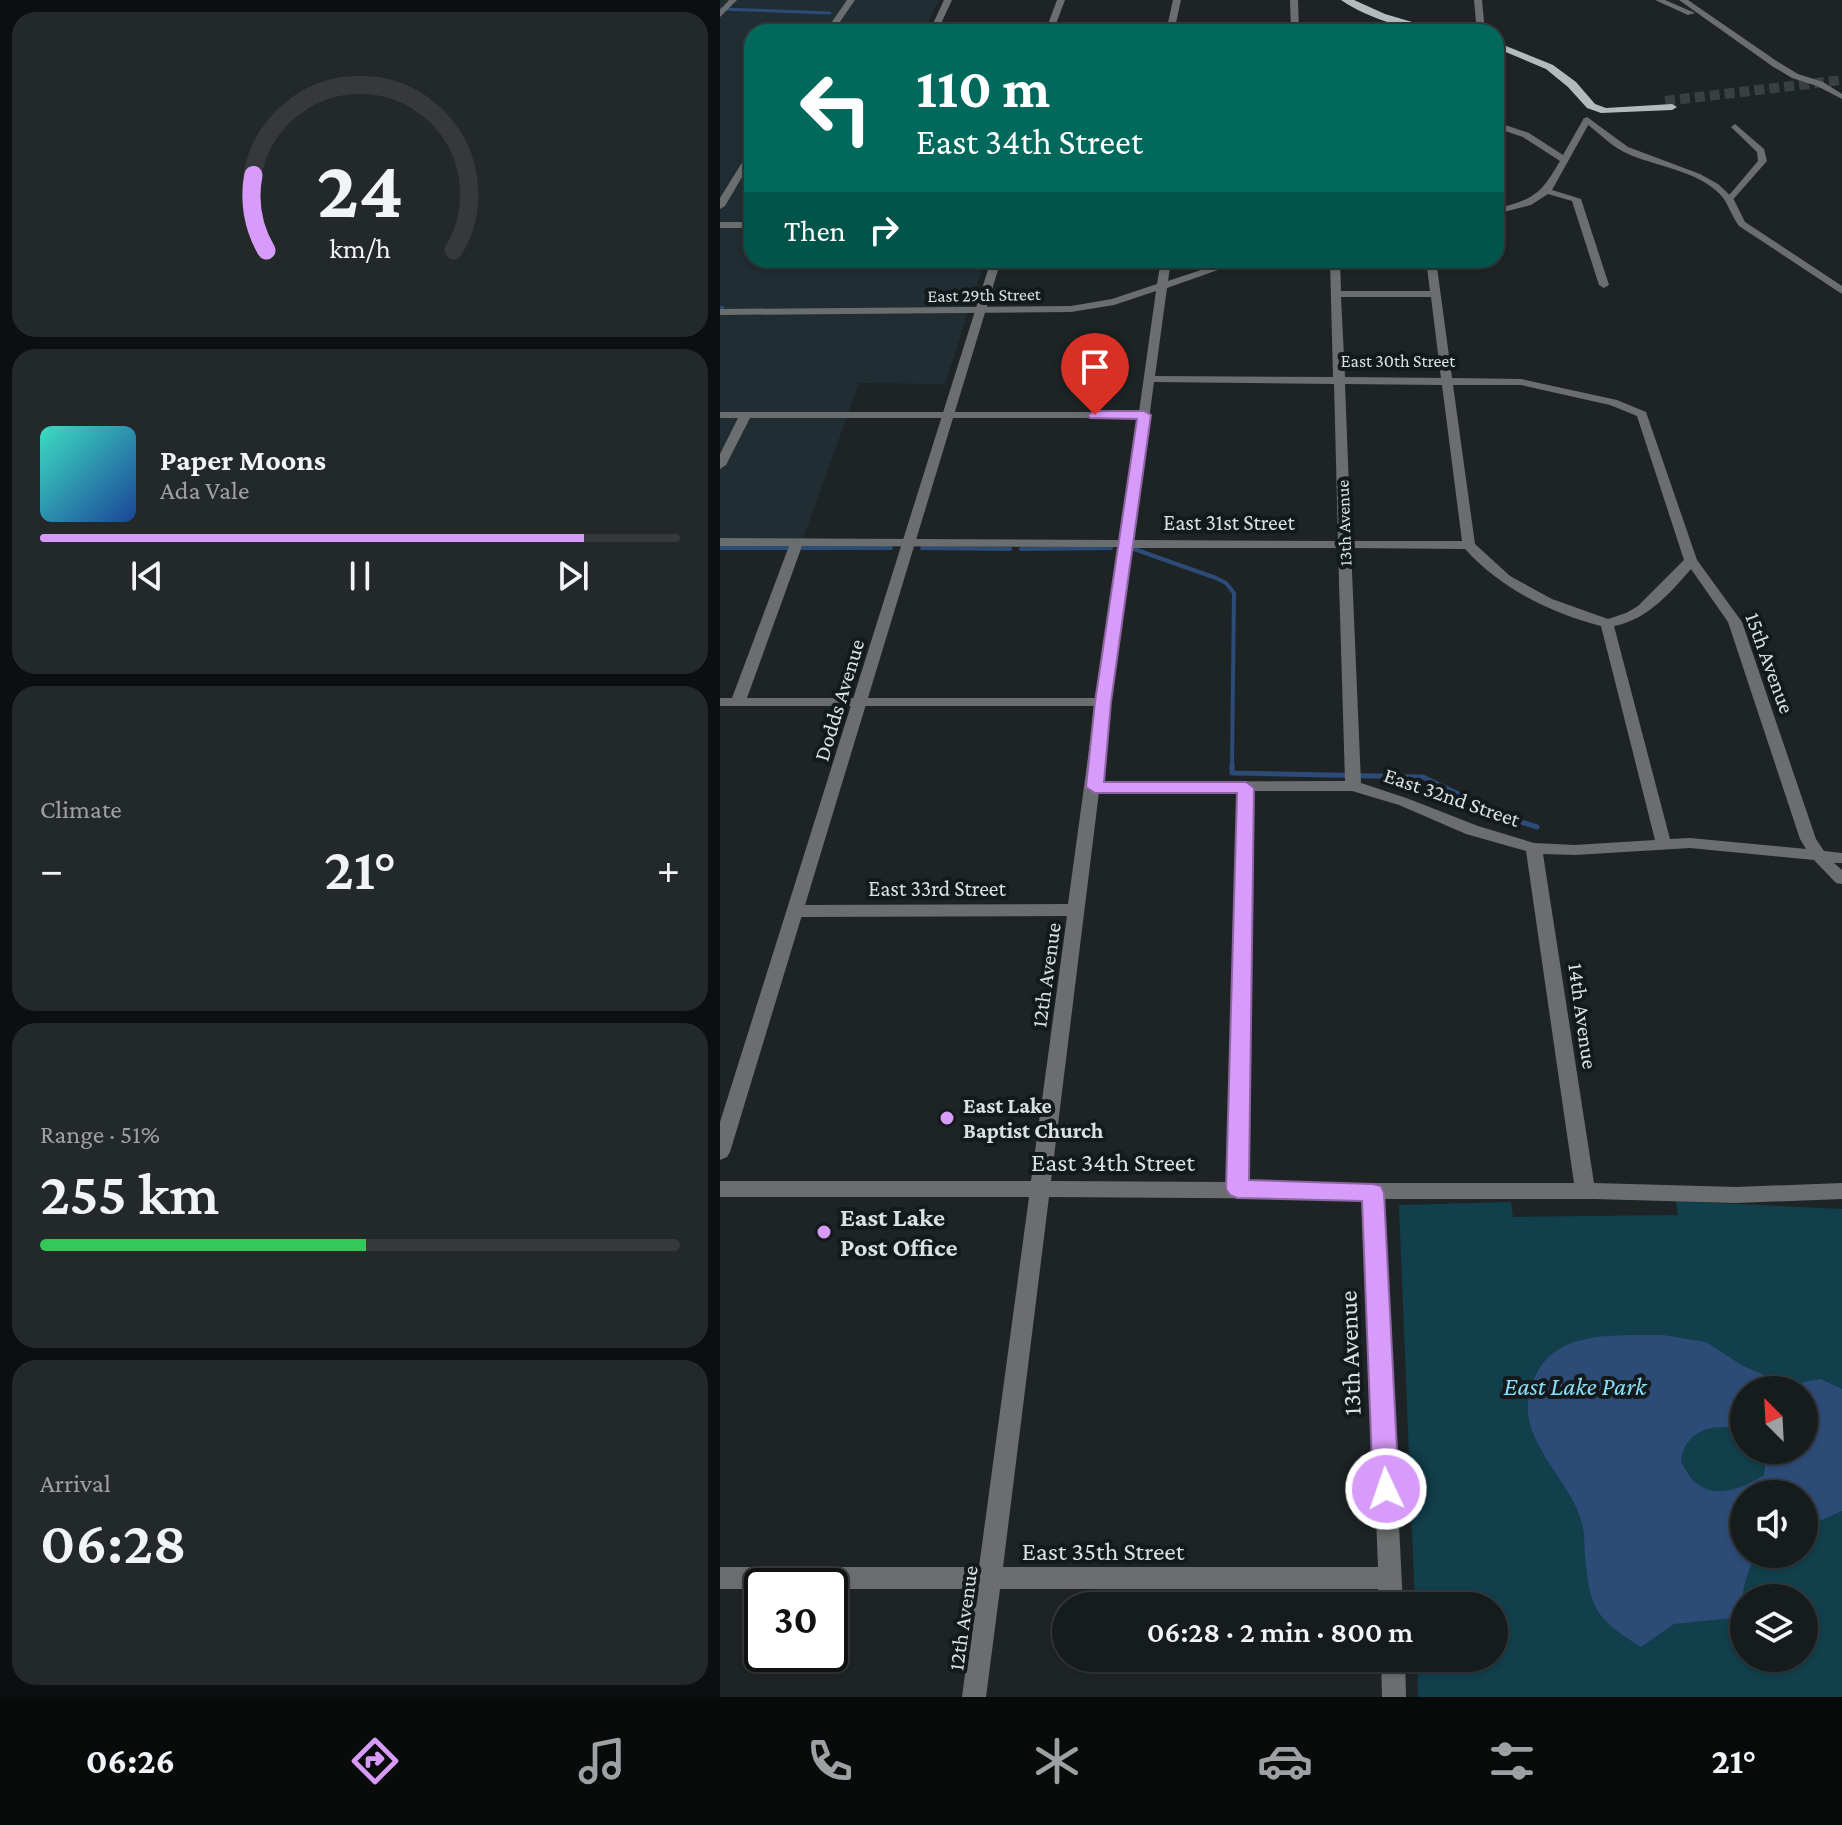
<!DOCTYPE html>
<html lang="en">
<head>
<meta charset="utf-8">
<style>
  body { margin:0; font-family:"Crimson Pro",serif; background:#232829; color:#f1f3f6; height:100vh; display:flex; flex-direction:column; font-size:30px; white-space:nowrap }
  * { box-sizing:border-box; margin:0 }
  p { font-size:26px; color:#9ea1a3 }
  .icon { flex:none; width:44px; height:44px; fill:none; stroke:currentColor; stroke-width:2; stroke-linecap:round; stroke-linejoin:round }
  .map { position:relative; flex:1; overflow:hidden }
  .drawer { display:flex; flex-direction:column; gap:12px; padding:12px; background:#0c0f0f; width:720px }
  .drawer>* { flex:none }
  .top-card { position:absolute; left:24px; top:24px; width:760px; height:244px; border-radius:24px; box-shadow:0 2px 6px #0004,0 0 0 2px #35393b; background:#00695c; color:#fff; overflow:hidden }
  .needle { width:52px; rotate:336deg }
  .buttons { position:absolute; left:1010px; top:1376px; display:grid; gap:16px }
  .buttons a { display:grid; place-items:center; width:88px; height:88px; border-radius:50%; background:#161b1c; box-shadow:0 2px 6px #0004,0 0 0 2px #35393b; font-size:40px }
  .speed { position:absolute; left:24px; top:1568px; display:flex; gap:16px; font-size:40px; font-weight:700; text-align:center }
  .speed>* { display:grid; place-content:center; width:104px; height:104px; border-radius:50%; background:#161b1c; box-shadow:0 2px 6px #0004,0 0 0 2px #35393b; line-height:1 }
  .speed .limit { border:4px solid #111; border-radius:12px; background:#fff; color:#111 }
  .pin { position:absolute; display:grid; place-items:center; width:68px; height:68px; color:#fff; margin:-82px -34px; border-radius:50% 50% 50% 0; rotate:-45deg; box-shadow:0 0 8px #0007 }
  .pin .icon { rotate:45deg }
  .me { position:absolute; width:88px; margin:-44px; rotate:357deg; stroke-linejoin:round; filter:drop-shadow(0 0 6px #0008) }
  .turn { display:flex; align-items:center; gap:28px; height:168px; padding:0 40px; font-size:36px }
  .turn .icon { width:104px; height:104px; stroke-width:2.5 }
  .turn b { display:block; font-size:56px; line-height:68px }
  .then { display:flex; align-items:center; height:76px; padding:0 40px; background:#0003; gap:16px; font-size:30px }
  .big { font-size:60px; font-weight:600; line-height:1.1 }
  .drawer .widget { flex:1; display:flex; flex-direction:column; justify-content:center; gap:12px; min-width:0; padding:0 28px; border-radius:24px; background:#232829 }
  .drawer .dial { align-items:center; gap:0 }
  .dial svg { height:208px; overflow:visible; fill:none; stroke:#35393b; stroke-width:7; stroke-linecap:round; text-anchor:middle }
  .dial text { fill:#f1f3f6; stroke:none }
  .song { display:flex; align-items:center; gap:24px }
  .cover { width:96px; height:96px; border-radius:12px; background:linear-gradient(135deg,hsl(170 70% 55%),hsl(220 70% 35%)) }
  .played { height:8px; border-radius:4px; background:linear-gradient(90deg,#d79bf9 85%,#35393b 85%) }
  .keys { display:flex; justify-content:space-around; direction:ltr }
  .heat { display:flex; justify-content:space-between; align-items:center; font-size:44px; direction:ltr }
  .charge { height:12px; border-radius:6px; background:linear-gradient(90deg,#34c759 51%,#35393b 0) }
  .trip { position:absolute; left:332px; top:1592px; width:456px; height:80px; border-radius:40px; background:#161b1c; box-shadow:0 2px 6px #0004,0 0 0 2px #35393b; font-weight:600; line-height:80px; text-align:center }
  .menu { display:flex; height:128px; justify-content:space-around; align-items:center; background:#090b0b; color:#9ea1a3 }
  .menu .icon { width:56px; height:56px }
  .menu .active { color:#d79bf9 }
  .menu b { font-size:36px; color:#f1f3f6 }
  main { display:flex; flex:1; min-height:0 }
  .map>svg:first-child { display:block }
</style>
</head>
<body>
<main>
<section class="drawer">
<div class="widget dial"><svg viewBox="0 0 100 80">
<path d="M14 69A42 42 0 1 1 86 69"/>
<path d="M14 69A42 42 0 0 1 9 40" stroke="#d79bf9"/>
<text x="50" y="56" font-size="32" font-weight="700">24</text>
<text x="50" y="72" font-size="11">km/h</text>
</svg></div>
<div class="widget">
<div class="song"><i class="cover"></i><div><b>Paper Moons</b><p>Ada Vale</p></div></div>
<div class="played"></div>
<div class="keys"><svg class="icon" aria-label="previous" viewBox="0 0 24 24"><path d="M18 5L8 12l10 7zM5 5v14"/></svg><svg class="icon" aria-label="pause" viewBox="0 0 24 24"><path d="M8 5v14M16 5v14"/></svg><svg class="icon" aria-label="next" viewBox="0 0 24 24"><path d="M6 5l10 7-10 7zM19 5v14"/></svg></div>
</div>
<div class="widget"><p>Climate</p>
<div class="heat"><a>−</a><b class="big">21°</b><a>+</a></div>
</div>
<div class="widget"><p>Range · 51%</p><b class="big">255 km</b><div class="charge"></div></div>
<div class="widget"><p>Arrival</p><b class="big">06:28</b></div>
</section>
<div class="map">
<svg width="1122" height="1697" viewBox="0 0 1122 1697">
  <rect width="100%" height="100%" fill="#1e2426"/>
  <path fill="#202d32" d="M 0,0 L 219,0 L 203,32 L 32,32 L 32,260 L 265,260 L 225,384 L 139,383 L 83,539 L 0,538 Z"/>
  <path fill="#113f4b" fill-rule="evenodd" d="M 956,1201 L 1122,1209 L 1122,1697 L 698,1697 L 697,1658 L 774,1658 L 774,1606 L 695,1606 L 679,1205 L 791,1202 L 793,1217 L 958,1215 ZM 1024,1390 L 1084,1390 L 1084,1450 L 1024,1450 ZM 1024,1494 L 1084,1494 L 1084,1554 L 1024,1554 ZM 1024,1598 L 1084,1598 L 1084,1658 L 1024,1658 Z"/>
  <path fill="#2c4b77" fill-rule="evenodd" d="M 943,1335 L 986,1342 L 1023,1366 L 1056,1380 L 1071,1384 L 1101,1379 L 1122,1389 L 1122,1511 L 1084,1528 L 1084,1494 L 1024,1494 L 1024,1554 L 1037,1554 C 1025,1575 1021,1593 1022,1617 L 954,1624 L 921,1647 C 875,1618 870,1609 865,1555 C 864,1545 865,1534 862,1524 C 855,1495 831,1470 818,1444 C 809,1426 805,1410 810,1391 C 826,1328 891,1336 943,1335 ZM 1024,1390 L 1084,1390 L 1084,1450 L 1042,1450 L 1046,1461 L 1044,1475 C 1025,1487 997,1500 976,1483 C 970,1479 965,1468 961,1462 C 964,1429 996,1421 1024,1431 Z"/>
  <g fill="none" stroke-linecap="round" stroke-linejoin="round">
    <path stroke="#2c4b77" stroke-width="3" d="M 0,9 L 110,13
      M 0,307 L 3,308"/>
    <path stroke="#2c4b77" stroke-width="4" d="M 0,548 L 68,548
      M 82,548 L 171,548
      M 202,548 L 290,549
      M 301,549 L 391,548
      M 414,549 L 496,578 L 506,583 L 514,593 L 512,766"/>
    <path stroke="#2c4b77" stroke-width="5" d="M 512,764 L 512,773 L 703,777 L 788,818 L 817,827"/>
    <path stroke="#3a4042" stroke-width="10" stroke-dasharray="10 5" stroke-linecap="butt" d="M 945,101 L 1122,80"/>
    <path fill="#6b6e6e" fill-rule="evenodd" d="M 9,0 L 17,0 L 0,17 L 0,10 Z
      M 127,0 L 135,0 L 113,32 L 105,32 Z
      M 224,0 L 232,0 L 217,32 L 209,32 Z
      M 453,0 L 461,0 L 454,32 L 446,32 Z
      M 570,0 L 578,0 L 579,32 L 571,32 Z
      M 754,0 L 762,0 L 765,32 L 757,32 Z
      M 935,0 L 945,0 L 975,13 L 968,15 Z
      M 959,0 L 968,0 L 1058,62 L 1078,74 L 1103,82 L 1122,94 L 1122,99 L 1097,86 L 1072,78 L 1052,66 Z
      M 864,118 L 871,120 L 832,190 L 861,199 L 889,285 L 884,288 L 879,285 L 852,201 L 828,194 L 811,205 L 776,214 L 776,188 L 781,191 L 786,206 C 818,198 824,188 840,161 L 803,137 L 776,128 L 776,122 L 809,133 L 843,155 Z
      M 1015,124 L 1044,149 L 1047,161 L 1010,203 L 1005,200 L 1038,161 L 1037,152 L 1011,127 Z
      M 32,150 L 32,160 L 5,206 L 0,209 L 0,198 L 28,153 Z
      M 441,260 L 451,260 L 448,281 L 511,260 L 526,260 L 447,288 L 435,376 L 613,377 L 610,260 L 620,260 L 621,291 L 710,291 L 706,260 L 716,260 L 732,378 L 801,379 L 897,400 L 926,412 L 977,560 L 1022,622 L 1096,839 L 1104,851 L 1122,853 L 1122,863 L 1114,863 L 1122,870 L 1122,884 L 1116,883 L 1094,860 L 970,848 L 855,855 L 823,854 L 874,1183 L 1016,1187 L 1122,1183 L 1122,1199 L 1016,1203 L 874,1199 L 663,1199 L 683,1606 L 659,1606 L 658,1589 L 280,1589 L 266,1697 L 242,1697 L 256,1589 L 110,1589 L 110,1586 L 42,1586 L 42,1589 L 0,1589 L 0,1567 L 259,1567 L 309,1197 L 0,1197 L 0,1181 L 311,1181 L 347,916 L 76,917 L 68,911 L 76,905 L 348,904 L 375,706 L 0,706 L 0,698 L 12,698 L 69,546 L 0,546 L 0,538 L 400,540 L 418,418 L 30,418 L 6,465 L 0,469 L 0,454 L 18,418 L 0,418 L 0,412 L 419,412 L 436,291 L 394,305 L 351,312 L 0,315 L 0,309 L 351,306 L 392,299 L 437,284 ZM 621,297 L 711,297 L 721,378 L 625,377 ZM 434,382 L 614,384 L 618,541 L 413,540 ZM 625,384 L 722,385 L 742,541 L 631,541 ZM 733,385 L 801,385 L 890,405 L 917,416 L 964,560 L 918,606 L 906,613 L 888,619 L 832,599 L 790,576 L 755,544 ZM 82,546 L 399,547 L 376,698 L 27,698 ZM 411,548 L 618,548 L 625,781 L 380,782 ZM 631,548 L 745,549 C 780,588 830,613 881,626 L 935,840 L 855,845 L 814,843 L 758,826 L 689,799 L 641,783 ZM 971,569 L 1008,622 L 1080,839 L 1086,849 L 970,838 L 950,839 L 894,626 C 927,620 950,593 971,569 ZM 518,791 L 507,1182 L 331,1181 L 379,792 ZM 534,791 L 632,791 L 679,805 L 746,834 L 806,851 L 854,1183 L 527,1183 ZM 329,1197 L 643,1199 L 658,1567 L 283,1567 Z
      M 661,1658 L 685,1658 L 686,1697 L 662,1697 Z"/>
    <path fill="#6b6e6e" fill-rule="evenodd" d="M 337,0 L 345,0 L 333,32 L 325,32 Z
      M 867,117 L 908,147 L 980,174 L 998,184 L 1013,198 L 1025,222 L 1122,286 L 1122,294 L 1019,226 C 1013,218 1009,207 1004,199 C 982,170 934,167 904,152 C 890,145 877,131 864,122 L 863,120 Z
      M 0,222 L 32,222 L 32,228 L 0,228 Z
      M 271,260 L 281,260 L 10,1152 L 7,1157 L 0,1160 L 0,1122 Z"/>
    <path fill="#b4bbbc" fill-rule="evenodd" d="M 621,0 L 634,0 L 665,14 L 726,32 C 693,32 648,19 621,0 Z
      M 776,42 L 833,65 L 856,82 L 875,104 L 886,108 L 952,104 L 957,107 L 952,110 L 881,113 L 867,108 L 848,87 L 826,69 L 776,48 Z"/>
  </g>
  <path fill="#d79bf9" stroke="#8c65a2" stroke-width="2" d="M 375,411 L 424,411 L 431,415 L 391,702 L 384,782 L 526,782 L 534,788 L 529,1180 L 653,1184 L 661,1186 L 664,1193 L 679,1489 L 675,1498 L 666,1501 L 657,1498 L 653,1489 L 642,1201 L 517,1198 L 510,1195 L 506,1189 L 517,793 L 375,793 L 366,787 L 375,702 L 417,419 L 370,418 L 368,415 Z"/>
  <g fill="#d79bf9" stroke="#141a1c" stroke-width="3">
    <circle cx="227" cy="1118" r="8"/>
    <circle cx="104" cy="1232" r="8"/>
  </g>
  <g text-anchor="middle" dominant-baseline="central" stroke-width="8" stroke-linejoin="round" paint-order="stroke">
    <g font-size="18" fill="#dbe0e1" stroke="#141a1c">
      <text transform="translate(264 295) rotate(-1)">East 29th Street</text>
      <text x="678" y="361">East 30th Street</text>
      <text transform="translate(624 523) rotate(-92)">13th Avenue</text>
    </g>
    <g font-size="22" fill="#dbe0e1" stroke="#141a1c">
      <text x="509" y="522">East 31st Street</text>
      <text transform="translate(1050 663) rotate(70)">15th Avenue</text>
      <text transform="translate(119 700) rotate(-73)">Dodds Avenue</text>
      <text transform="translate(732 797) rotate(19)">East 32nd Street</text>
      <text x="217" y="888">East 33rd Street</text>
      <text transform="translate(326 975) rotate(-82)">12th Avenue</text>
      <text transform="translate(863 1016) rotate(82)">14th Avenue</text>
      <text transform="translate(243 1618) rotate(-82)">12th Avenue</text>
    </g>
    <g font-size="22" font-weight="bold" fill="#dbe0e1" stroke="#141a1c" text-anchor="start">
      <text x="243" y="1105">East Lake<tspan x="243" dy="25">Baptist Church</tspan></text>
    </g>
    <g font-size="26" fill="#dbe0e1" stroke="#141a1c">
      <text x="393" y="1162">East 34th Street</text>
      <text transform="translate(630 1353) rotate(-92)">13th Avenue</text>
      <text x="383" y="1551">East 35th Street</text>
    </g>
    <g font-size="26" font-weight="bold" fill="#dbe0e1" stroke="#141a1c" text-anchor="start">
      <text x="120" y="1217">East Lake<tspan x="120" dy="30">Post Office</tspan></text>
    </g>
    <g font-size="26" font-style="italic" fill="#89dff9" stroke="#141a1c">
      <text x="855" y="1386">East Lake Park</text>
    </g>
  </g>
</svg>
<div class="buttons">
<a><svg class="needle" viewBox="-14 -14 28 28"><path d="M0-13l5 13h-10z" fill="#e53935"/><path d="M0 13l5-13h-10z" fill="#9ea1a3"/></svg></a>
<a><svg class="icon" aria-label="sound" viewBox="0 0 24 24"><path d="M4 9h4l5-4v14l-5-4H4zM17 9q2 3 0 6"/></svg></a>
<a><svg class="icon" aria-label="layers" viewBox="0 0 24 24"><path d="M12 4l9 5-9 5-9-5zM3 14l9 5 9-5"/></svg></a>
</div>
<div class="speed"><div class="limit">30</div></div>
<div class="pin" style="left:375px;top:415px;background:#d93025"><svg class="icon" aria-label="arrive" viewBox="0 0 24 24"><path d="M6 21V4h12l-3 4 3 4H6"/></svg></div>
<svg class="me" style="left:666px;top:1489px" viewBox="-20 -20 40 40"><circle r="17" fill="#d79bf9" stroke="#fff" stroke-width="3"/><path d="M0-11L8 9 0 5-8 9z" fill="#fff"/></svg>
<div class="trip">06:28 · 2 min · 800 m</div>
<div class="top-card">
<div class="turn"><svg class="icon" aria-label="left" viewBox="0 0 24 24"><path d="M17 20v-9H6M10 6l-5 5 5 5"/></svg><div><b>110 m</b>East 34th Street</div></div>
<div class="then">Then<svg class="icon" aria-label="right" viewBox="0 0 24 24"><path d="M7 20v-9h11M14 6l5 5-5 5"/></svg></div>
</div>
</div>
</main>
<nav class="menu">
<b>06:26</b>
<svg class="icon active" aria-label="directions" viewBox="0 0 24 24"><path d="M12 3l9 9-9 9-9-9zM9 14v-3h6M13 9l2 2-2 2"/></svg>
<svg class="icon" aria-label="music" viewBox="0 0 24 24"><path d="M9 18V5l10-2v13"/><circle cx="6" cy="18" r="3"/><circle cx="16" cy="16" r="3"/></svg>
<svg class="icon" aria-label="phone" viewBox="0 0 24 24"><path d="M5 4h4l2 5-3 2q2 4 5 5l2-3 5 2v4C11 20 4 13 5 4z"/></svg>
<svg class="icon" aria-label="climate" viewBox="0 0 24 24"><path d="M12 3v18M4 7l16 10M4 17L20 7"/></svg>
<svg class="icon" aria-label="car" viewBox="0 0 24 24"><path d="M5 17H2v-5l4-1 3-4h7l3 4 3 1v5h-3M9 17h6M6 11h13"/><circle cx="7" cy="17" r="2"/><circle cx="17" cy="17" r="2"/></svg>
<svg class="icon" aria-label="filters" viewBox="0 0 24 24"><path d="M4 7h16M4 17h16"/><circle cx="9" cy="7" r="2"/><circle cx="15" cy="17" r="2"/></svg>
<b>21°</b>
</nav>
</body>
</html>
